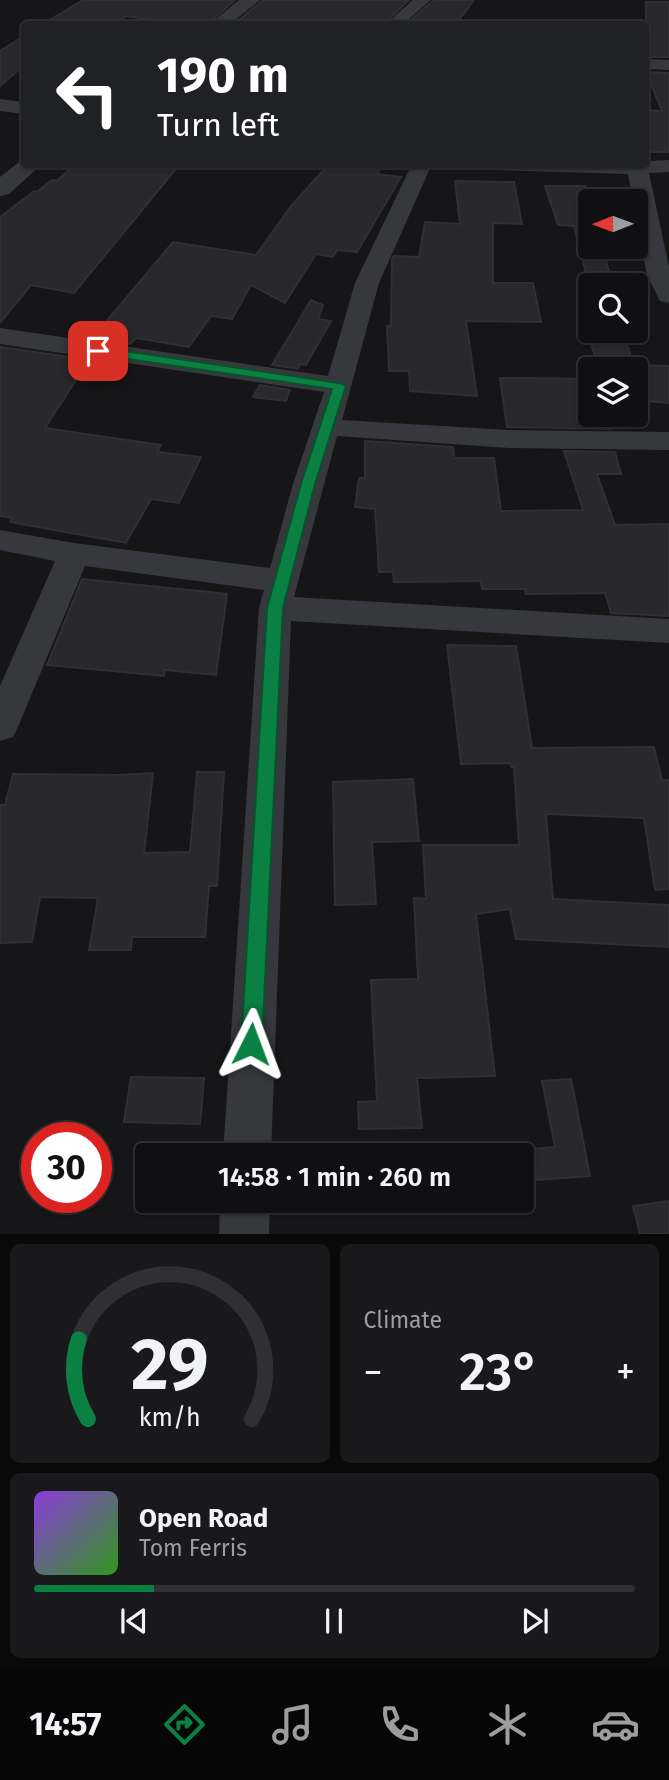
<!DOCTYPE html>
<html lang="en">
<head>
<meta charset="utf-8">
<style>
  body { margin:0; font-family:"Fira Sans",sans-serif; background:#19191b; color:#f1f3f6; height:100vh; display:flex; flex-direction:column; font-size:26px; white-space:nowrap }
  * { box-sizing:border-box; margin:0 }
  p { font-size:23px; color:#9c9d9f }
  .icon { flex:none; width:38px; height:38px; fill:none; stroke:currentColor; stroke-width:2; stroke-linecap:round; stroke-linejoin:round }
  .map { position:relative; height:1234px; overflow:hidden }
  .side { display:flex; flex-direction:column; gap:10px; padding:10px; background:#09090a; flex:1 }
  .side>* { flex:none }
  .guide { position:absolute; left:21px; top:21px; width:628px; height:147px; border-radius:7px; box-shadow:0 2px 5px #0004,0 0 0 2px #303032; background:#202124; color:#fff; overflow:hidden }
  .needle { width:46px; rotate:269deg }
  .fabs { position:absolute; left:578px; top:189px; display:grid; gap:14px }
  .fabs a { display:grid; place-items:center; width:70px; height:70px; border-radius:7px; background:#101012; box-shadow:0 2px 5px #0004,0 0 0 2px #303032; font-size:35px }
  .speed { position:absolute; left:21px; top:1122px; display:flex; gap:14px; font-size:35px; font-weight:700; text-align:center }
  .speed>* { display:grid; place-content:center; width:91px; height:91px; border-radius:50%; background:#101012; box-shadow:0 2px 5px #0004,0 0 0 2px #303032; line-height:1 }
  .speed .limit { border:10px solid #d22; background:#fff; color:#111 }
  .pin { position:absolute; display:grid; place-items:center; width:60px; height:60px; color:#fff; margin:-30px; border-radius:14px; box-shadow:0 4px 10px #0006 }
  .me { position:absolute; width:77px; margin:-38px; rotate:3deg; stroke-linejoin:round; filter:drop-shadow(0 0 5px #0008) }
  .turn { display:flex; align-items:center; gap:24px; height:147px; padding:0 21px; font-size:32px }
  .turn .icon { width:91px; height:91px; stroke-width:2.5 }
  .turn b { display:block; font-size:49px; line-height:60px }
  .big { font-size:52px; font-weight:600; line-height:1.1 }
  .side .card { flex:1; display:flex; flex-direction:column; justify-content:center; gap:10px; min-width:0; padding:0 24px; border-radius:10px; background:#19191b }
  .side .dial { align-items:center; gap:0 }
  .dial svg { height:182px; overflow:visible; fill:none; stroke:#303032; stroke-width:7; stroke-linecap:round; text-anchor:middle }
  .dial text { fill:#f1f3f6; stroke:none }
  .song { display:flex; align-items:center; gap:21px }
  .cover { width:84px; height:84px; border-radius:10px; background:linear-gradient(135deg,hsl(270 70% 55%),hsl(110 70% 35%)) }
  .played { height:7px; border-radius:4px; background:linear-gradient(90deg,#0b8043 20%,#303032 20%) }
  .keys { display:flex; justify-content:space-around; direction:ltr }
  .heat { display:flex; justify-content:space-between; align-items:center; font-size:38px; direction:ltr }
  .side .tiles { flex:1; display:grid; gap:10px; grid-template-columns:1fr 1fr }
  .card:last-child { grid-column:span 2 }
  .trip { position:absolute; left:135px; top:1143px; width:399px; height:70px; border-radius:7px; background:#101012; box-shadow:0 2px 5px #0004,0 0 0 2px #303032; font-weight:600; line-height:70px; text-align:center }
  .tabs { display:flex; height:112px; justify-content:space-around; align-items:center; background:#060607; color:#9c9d9f }
  .tabs .icon { width:49px; height:49px }
  .tabs .current { color:#0b8043 }
  .tabs b { font-size:32px; color:#f1f3f6 }
  .map>svg:first-child { display:block }
</style>
</head>
<body>
<div class="map">
<svg width="669" height="1234" viewBox="0 0 669 1234">
  <rect width="100%" height="100%" fill="#161618"/>
  <path fill="#29292c" stroke="#303034" stroke-width="2" d="M 83,0 L 235,0 L 208,24 L 186,24 L 126,16 L 114,24 L 43,24 Z
    M 263,0 L 409,0 L 384,24 L 234,24 Z
    M 434,0 L 474,0 L 456,24 L 406,24 Z
    M 646,2 L 669,2 L 669,57 L 646,57 Z
    M 24,36 L 24,65 L 0,86 L 0,51 Z
    M 646,72 L 669,73 L 669,152 L 646,152 L 646,110 L 662,111 Z
    M 75,164 L 180,164 L 74,293 L 31,285 L 0,323 L 0,217 L 34,191 L 37,192 L 52,180 L 57,181 Z
    M 329,164 L 385,164 L 376,174 L 401,177 L 357,252 L 337,250 L 333,257 L 316,254 L 285,303 L 251,285 L 232,319 L 211,316 L 189,347 L 136,338 L 130,344 L 72,336 L 82,324 L 95,335 L 173,242 L 256,255 L 292,205 Z
    M 455,181 L 514,182 L 522,224 L 493,223 L 493,283 L 533,283 L 541,322 L 466,321 L 477,396 L 410,391 L 409,371 L 389,371 L 387,326 L 391,326 L 392,259 L 394,256 L 419,257 L 425,222 L 460,224 Z
    M 545,186 L 585,186 L 586,191 L 590,191 L 590,247 L 602,247 L 613,285 L 589,285 L 574,226 L 558,225 Z
    M 311,300 L 323,305 L 318,319 L 331,321 L 306,365 L 300,364 L 298,369 L 272,365 Z
    M 592,331 L 622,331 L 635,367 L 635,365 L 669,366 L 669,403 L 635,400 L 635,369 L 599,369 L 590,340 L 595,340 Z
    M 0,347 L 112,363 L 101,377 L 80,374 L 45,428 L 161,445 L 157,452 L 201,457 L 179,503 L 151,499 L 126,543 L 10,522 L 12,518 L 0,516 Z
    M 500,378 L 590,379 L 590,415 L 606,415 L 610,429 L 507,427 Z
    M 260,385 L 290,390 L 286,401 L 253,397 Z
    M 365,441 L 453,447 L 454,458 L 494,458 L 501,511 L 583,510 L 564,451 L 615,452 L 621,474 L 597,474 L 615,525 L 669,524 L 669,616 L 611,613 L 605,593 L 526,594 L 525,589 L 482,589 L 481,581 L 394,582 L 393,572 L 379,572 L 375,509 L 355,507 L 359,478 L 365,478 Z
    M 82,579 L 227,594 L 216,675 L 165,670 L 164,676 L 47,665 Z
    M 447,645 L 516,646 L 532,748 L 654,747 L 662,780 L 669,780 L 669,889 L 655,890 L 644,818 L 546,814 L 553,899 L 669,905 L 669,947 L 516,939 L 510,909 L 476,914 L 495,1076 L 417,1078 L 422,1128 L 359,1129 L 358,1102 L 377,1101 L 371,980 L 418,979 L 414,898 L 426,899 L 423,845 L 519,845 L 514,767 L 511,767 L 510,763 L 461,764 Z
    M 197,772 L 224,772 L 217,886 L 209,886 L 205,937 L 132,937 L 131,950 L 89,950 L 98,898 L 40,897 L 32,942 L 0,943 L 0,805 L 5,805 L 13,774 L 119,775 L 153,773 L 144,853 L 190,852 Z
    M 413,779 L 419,841 L 372,842 L 376,904 L 335,905 L 333,782 Z
    M 131,1077 L 204,1078 L 200,1124 L 124,1122 Z
    M 571,1079 L 590,1176 L 537,1180 L 532,1149 L 555,1147 L 542,1081 Z
    M 669,1201 L 669,1234 L 640,1234 L 633,1206 Z"/>
  <g fill="none" stroke-linecap="round" stroke-linejoin="round">
    <path fill="#37383d" fill-rule="evenodd" d="M 413,0 L 431,0 L 403,24 L 386,24 Z
      M 646,59 L 669,60 L 669,70 L 646,69 Z
      M 0,99 L 24,102 L 24,114 L 0,111 Z
      M 669,160 L 669,172 L 649,173 L 669,267 L 669,303 L 660,301 L 647,275 L 628,174 L 494,170 L 484,164 L 646,164 L 646,161 Z
      M 412,164 L 432,164 L 379,283 L 342,420 L 509,430 L 669,432 L 669,450 L 509,448 L 337,436 L 294,597 L 669,619 L 669,643 L 291,621 L 271,1155 L 223,1155 L 259,608 L 264,590 L 85,566 L 18,727 L 13,737 L 0,741 L 0,686 L 55,561 L 0,550 L 0,530 L 74,543 L 270,568 L 293,484 L 324,392 L 0,344 L 0,328 L 328,376 L 355,283 Z
      M 220,1200 L 270,1200 L 269,1234 L 219,1234 Z"/>
    <path fill="#37383d" fill-rule="evenodd" d="M 239,0 L 260,0 L 230,24 L 210,24 Z
      M 23,159 L 24,164 L 42,164 L 9,194 L 0,196 L 0,177 Z"/>
  </g>
  <path fill="#0b8043" stroke="#07532c" stroke-width="2" d="M 98,347 L 339,383 L 346,386 L 315,484 L 283,608 L 262,1044 L 259,1051 L 251,1054 L 244,1051 L 241,1044 L 267,608 L 301,484 L 332,389 L 94,354 L 92,351 Z"/>
</svg>
<div class="fabs">
<a><svg class="needle" viewBox="-14 -14 28 28"><path d="M0-13l5 13h-10z" fill="#e53935"/><path d="M0 13l5-13h-10z" fill="#9c9d9f"/></svg></a>
<a><svg class="icon" aria-label="search" viewBox="0 0 24 24"><circle cx="10" cy="10" r="6"/><path d="M15 15l6 6"/></svg></a>
<a><svg class="icon" aria-label="layers" viewBox="0 0 24 24"><path d="M12 4l9 5-9 5-9-5zM3 14l9 5 9-5"/></svg></a>
</div>
<div class="speed"><div class="limit">30</div></div>
<div class="pin" style="left:98px;top:351px;background:#d93025"><svg class="icon" aria-label="arrive" viewBox="0 0 24 24"><path d="M6 21V4h12l-3 4 3 4H6"/></svg></div>
<svg class="me" style="left:251px;top:1044px" viewBox="-20 -20 40 40"><path d="M0-17L14 15 0 8-14 15z" fill="#0b8043" stroke="#fff" stroke-width="4"/></svg>
<div class="trip">14:58 · 1 min · 260 m</div>
<div class="guide">
<div class="turn"><svg class="icon" aria-label="left" viewBox="0 0 24 24"><path d="M17 20v-9H6M10 6l-5 5 5 5"/></svg><div><b>190 m</b>Turn left</div></div>
</div>
</div>
<section class="side">
<div class="tiles">
<div class="card dial"><svg viewBox="0 0 100 80">
<path d="M14 69A42 42 0 1 1 86 69"/>
<path d="M14 69A42 42 0 0 1 10 34" stroke="#0b8043"/>
<text x="50" y="56" font-size="32" font-weight="700">29</text>
<text x="50" y="72" font-size="11">km/h</text>
</svg></div>
<div class="card"><p>Climate</p>
<div class="heat"><a>−</a><b class="big">23°</b><a>+</a></div>
</div>
<div class="card">
<div class="song"><i class="cover"></i><div><b>Open Road</b><p>Tom Ferris</p></div></div>
<div class="played"></div>
<div class="keys"><svg class="icon" aria-label="previous" viewBox="0 0 24 24"><path d="M18 5L8 12l10 7zM5 5v14"/></svg><svg class="icon" aria-label="pause" viewBox="0 0 24 24"><path d="M8 5v14M16 5v14"/></svg><svg class="icon" aria-label="next" viewBox="0 0 24 24"><path d="M6 5l10 7-10 7zM19 5v14"/></svg></div>
</div>
</div>
</section>
<nav class="tabs">
<b>14:57</b>
<svg class="icon current" aria-label="directions" viewBox="0 0 24 24"><path d="M12 3l9 9-9 9-9-9zM9 14v-3h6M13 9l2 2-2 2"/></svg>
<svg class="icon" aria-label="music" viewBox="0 0 24 24"><path d="M9 18V5l10-2v13"/><circle cx="6" cy="18" r="3"/><circle cx="16" cy="16" r="3"/></svg>
<svg class="icon" aria-label="phone" viewBox="0 0 24 24"><path d="M5 4h4l2 5-3 2q2 4 5 5l2-3 5 2v4C11 20 4 13 5 4z"/></svg>
<svg class="icon" aria-label="climate" viewBox="0 0 24 24"><path d="M12 3v18M4 7l16 10M4 17L20 7"/></svg>
<svg class="icon" aria-label="car" viewBox="0 0 24 24"><path d="M5 17H2v-5l4-1 3-4h7l3 4 3 1v5h-3M9 17h6M6 11h13"/><circle cx="7" cy="17" r="2"/><circle cx="17" cy="17" r="2"/></svg>
</nav>
</body>
</html>
